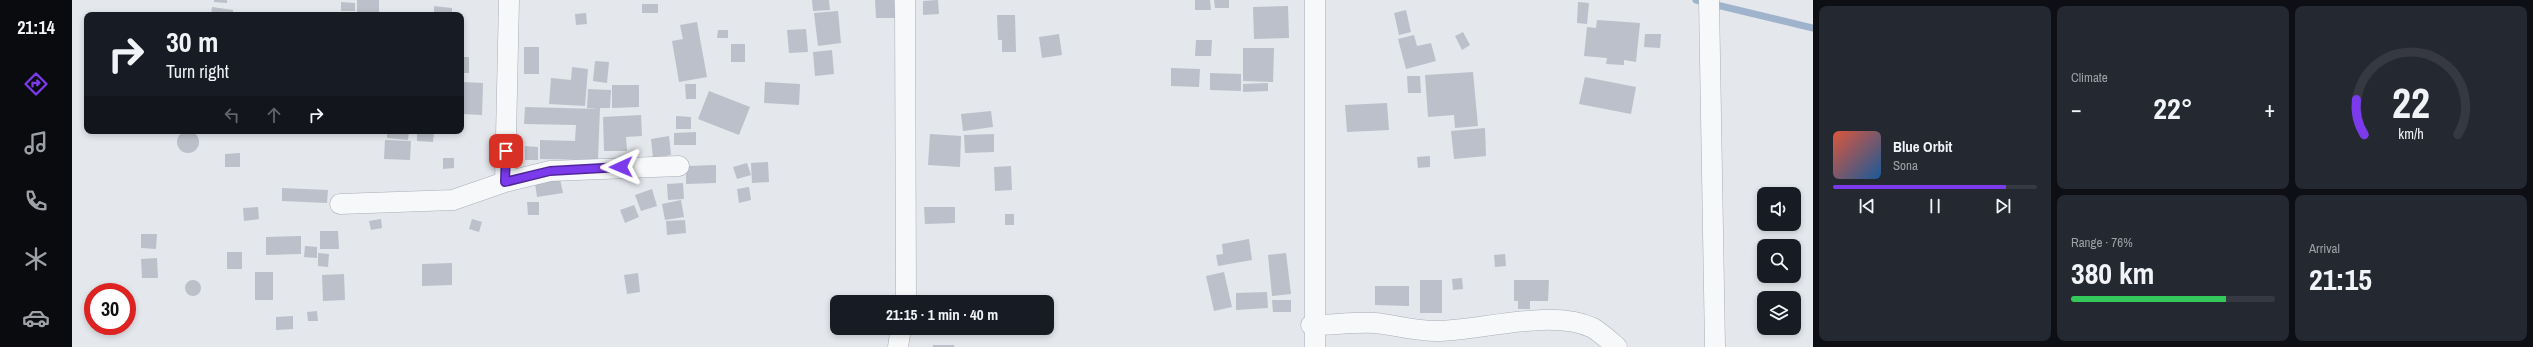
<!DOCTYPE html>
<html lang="en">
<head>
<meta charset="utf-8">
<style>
  body { margin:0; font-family:"Archivo Narrow",sans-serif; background:#242831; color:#f1f3f6; height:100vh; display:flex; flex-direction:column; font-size:15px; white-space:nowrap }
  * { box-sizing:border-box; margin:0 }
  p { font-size:13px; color:#9ea1a6 }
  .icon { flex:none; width:22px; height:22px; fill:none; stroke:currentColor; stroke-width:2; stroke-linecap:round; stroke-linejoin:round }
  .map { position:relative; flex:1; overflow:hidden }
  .sheet { display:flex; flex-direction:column; gap:6px; padding:6px; background:#0d0f14; width:720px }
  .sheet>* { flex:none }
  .hud { position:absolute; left:12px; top:12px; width:380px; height:122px; border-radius:8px; box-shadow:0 2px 6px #0003; background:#171b24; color:#f1f3f6; overflow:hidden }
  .controls { position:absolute; left:1685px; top:187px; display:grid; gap:8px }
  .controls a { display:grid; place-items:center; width:44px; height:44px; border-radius:8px; background:#171b24; box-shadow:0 2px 6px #0003; font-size:20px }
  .speed { position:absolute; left:12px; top:283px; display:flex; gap:8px; font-size:20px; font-weight:700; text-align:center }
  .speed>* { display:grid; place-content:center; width:52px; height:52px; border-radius:50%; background:#171b24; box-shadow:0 2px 6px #0003; line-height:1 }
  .speed .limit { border:6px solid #d22; background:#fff; color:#111 }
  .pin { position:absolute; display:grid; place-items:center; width:34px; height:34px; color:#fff; margin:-17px; border-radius:8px; box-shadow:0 2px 6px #0006 }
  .me { position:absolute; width:44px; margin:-22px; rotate:269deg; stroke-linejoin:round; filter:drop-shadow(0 0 3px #0008) }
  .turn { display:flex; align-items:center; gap:14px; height:84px; padding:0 16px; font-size:18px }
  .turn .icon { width:52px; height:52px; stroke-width:2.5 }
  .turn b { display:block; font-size:28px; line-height:34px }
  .lanes { display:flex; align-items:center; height:38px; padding:0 16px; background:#0003; justify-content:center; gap:20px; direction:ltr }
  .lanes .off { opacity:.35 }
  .big { font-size:30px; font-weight:700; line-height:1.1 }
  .sheet .tile { flex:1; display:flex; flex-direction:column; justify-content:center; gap:6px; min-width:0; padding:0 14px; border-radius:8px; background:#242831 }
  .sheet .dial { align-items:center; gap:0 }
  .dial svg { height:104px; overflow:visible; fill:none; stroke:#363941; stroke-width:7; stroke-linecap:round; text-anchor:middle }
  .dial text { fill:#f1f3f6; stroke:none }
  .song { display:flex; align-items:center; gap:12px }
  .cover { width:48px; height:48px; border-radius:6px; background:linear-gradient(135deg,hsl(10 70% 55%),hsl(210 70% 35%)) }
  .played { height:4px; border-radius:2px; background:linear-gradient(90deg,#7c3aed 85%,#363941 85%) }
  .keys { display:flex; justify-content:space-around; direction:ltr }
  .heat { display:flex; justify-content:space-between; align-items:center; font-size:22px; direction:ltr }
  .charge { height:6px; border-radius:3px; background:linear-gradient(90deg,#34c759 76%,#363941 0) }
  .sheet .tiles { flex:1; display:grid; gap:6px; grid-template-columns:repeat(3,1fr) }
  .tile:first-child { grid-row:span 2 }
  .trip { position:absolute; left:758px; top:295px; width:224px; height:40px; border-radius:8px; background:#171b24; box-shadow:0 2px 6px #0003; font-weight:700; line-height:40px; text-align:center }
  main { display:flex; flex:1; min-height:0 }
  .dock { display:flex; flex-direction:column; width:72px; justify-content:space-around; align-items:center; background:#090b0e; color:#9ea1a6 }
  .dock .icon { width:28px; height:28px }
  .dock .on { color:#7c3aed }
  .dock b { font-size:18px; color:#f1f3f6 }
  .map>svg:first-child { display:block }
</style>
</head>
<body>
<main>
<nav class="dock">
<b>21:14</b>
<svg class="icon on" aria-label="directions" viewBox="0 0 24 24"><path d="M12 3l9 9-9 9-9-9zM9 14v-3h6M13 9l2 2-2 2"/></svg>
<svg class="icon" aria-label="music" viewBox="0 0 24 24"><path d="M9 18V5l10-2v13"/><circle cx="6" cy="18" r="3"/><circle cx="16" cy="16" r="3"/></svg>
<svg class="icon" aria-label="phone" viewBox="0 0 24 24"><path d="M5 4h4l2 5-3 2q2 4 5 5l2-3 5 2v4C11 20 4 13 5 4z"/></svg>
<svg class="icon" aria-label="climate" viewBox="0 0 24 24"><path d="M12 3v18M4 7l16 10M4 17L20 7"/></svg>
<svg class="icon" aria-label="car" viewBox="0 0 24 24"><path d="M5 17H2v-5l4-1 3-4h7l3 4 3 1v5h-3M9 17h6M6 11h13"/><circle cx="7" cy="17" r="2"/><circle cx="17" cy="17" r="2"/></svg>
</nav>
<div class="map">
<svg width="1741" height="347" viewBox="0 0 1741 347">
  <rect width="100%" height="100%" fill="#e4e7ec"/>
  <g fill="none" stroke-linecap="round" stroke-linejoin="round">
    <path stroke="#9fb4cc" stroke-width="7" d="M 1624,0 L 1741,28"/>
  </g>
  <path fill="#bbc0ca" d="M 142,0 L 155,0 L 155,3 L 142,2 Z
    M 285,0 L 307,0 L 307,15 L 285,15 Z
    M 740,0 L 757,0 L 758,10 L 741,11 Z
    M 803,0 L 822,0 L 823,18 L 804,18 Z
    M 866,0 L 867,14 L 851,15 L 851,1 Z
    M 1123,0 L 1138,0 L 1139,10 L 1123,10 Z
    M 1142,0 L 1157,0 L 1157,8 L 1143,8 Z
    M 269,2 L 283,3 L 283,11 L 269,11 Z
    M 1506,2 L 1517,3 L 1515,24 L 1505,23 Z
    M 570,4 L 586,4 L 586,13 L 570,13 Z
    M 362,6 L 380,8 L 380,15 L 362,15 Z
    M 1216,6 L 1217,38 L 1182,39 L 1181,7 Z
    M 140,7 L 161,10 L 161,15 L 139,15 Z
    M 1334,10 L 1339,32 L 1327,35 L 1322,13 Z
    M 766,11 L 769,43 L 746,46 L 742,13 Z
    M 514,13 L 515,24 L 504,25 L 503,14 Z
    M 925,15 L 943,15 L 944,52 L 930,52 L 930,40 L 926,40 Z
    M 1525,20 L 1568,23 L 1564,62 L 1552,60 L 1552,65 L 1534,64 L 1535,58 L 1512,56 L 1515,27 L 1524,28 Z
    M 625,22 L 635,77 L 607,82 L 600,41 L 611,39 L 608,25 Z
    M 734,29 L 736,52 L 717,53 L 715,30 Z
    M 646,30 L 656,30 L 656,38 L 645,38 Z
    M 1391,32 L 1398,45 L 1390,50 L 1383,36 Z
    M 987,34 L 990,55 L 970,58 L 967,37 Z
    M 1573,34 L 1589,34 L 1588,48 L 1572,47 Z
    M 1342,35 L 1345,46 L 1359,43 L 1364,61 L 1334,69 L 1326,39 Z
    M 1124,40 L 1140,40 L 1139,56 L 1123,56 Z
    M 659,44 L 673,44 L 673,62 L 659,62 Z
    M 452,47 L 467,47 L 467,74 L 452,74 Z
    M 1171,48 L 1202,48 L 1201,82 L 1171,81 Z
    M 760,50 L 762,74 L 743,76 L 741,52 Z
    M 389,57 L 397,57 L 397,73 L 389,73 Z
    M 523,61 L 537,62 L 535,83 L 521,81 Z
    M 500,67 L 516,69 L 513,106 L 477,104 L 479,78 L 499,80 Z
    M 1099,68 L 1128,69 L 1127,87 L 1099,86 Z
    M 1401,72 L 1406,126 L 1383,128 L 1382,115 L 1356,117 L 1353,75 Z
    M 1138,73 L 1169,74 L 1169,91 L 1138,90 Z
    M 1335,76 L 1348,76 L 1349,93 L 1336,93 Z
    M 1513,77 L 1564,87 L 1559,114 L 1507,104 Z
    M 389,82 L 411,83 L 410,115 L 389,114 Z
    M 693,82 L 728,84 L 727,105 L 692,103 Z
    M 1196,83 L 1196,91 L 1171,92 L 1171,84 Z
    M 613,84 L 624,84 L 624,99 L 614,99 Z
    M 540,85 L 567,85 L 567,107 L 540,108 Z
    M 516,89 L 539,90 L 538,108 L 528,108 L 526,160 L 468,159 L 468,140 L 503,141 L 504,125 L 452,124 L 453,107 L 526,109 L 515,108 Z
    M 637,91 L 678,107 L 667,135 L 626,119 Z
    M 1315,103 L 1317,130 L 1275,132 L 1273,105 Z
    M 919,111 L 921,127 L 891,131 L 889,114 Z
    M 569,115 L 570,136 L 554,137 L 555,151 L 532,151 L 531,117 Z
    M 604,116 L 619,117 L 619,129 L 604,129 Z
    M 1413,128 L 1414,156 L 1382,159 L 1379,131 Z
    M 315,131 L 337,131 L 336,140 L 315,138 Z
    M 345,131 L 362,131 L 361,142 L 345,141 Z
    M105 142a11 11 0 1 1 22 0a11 11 0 1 1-22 0Z
    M 624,132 L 624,145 L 602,145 L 602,133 Z
    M 858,134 L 889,136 L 888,167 L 856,165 Z
    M 922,134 L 922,152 L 893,153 L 892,135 Z
    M 597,136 L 599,155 L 581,158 L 579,139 Z
    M 313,140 L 339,141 L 338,160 L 312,159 Z
    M 453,146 L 466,147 L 466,160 L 453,160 Z
    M 168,153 L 168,167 L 153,167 L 153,154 Z
    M 1358,156 L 1358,167 L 1346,168 L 1345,157 Z
    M 371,158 L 382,158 L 382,168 L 371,169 Z
    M 696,162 L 697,182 L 680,183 L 679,163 Z
    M 675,163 L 679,175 L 665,179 L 661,167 Z
    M 644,165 L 644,183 L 614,184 L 614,166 Z
    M 939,166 L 940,190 L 923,191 L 922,167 Z
    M 488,179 L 491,193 L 465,197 L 463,183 Z
    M 611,183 L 612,199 L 596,200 L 595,184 Z
    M 677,187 L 679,200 L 667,203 L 665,189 Z
    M 210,188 L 256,190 L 255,203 L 210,201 Z
    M 580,189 L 585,206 L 569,211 L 563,195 Z
    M 609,200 L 612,217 L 593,220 L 590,204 Z
    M 455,202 L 467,202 L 467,215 L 456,215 Z
    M 562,205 L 567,217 L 553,223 L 548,210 Z
    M 186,207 L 187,219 L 172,221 L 171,208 Z
    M 852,207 L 883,207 L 883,223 L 853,224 Z
    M 933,214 L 942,214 L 942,225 L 933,225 Z
    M 309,219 L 310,228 L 299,230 L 297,221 Z
    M 400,219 L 410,222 L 407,232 L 397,229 Z
    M 613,220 L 614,233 L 595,235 L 594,221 Z
    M 248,231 L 266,231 L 267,249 L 248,249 Z
    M 69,234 L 85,234 L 84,249 L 69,248 Z
    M 229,236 L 229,254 L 194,255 L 194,237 Z
    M 1177,239 L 1180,260 L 1146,266 L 1144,255 L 1151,254 L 1150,244 Z
    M 233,246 L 245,247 L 245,258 L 232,257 Z
    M 155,252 L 170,252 L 170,269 L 155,269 Z
    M 246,253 L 257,254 L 256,267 L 246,266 Z
    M 1214,253 L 1219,294 L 1200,296 L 1196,255 Z
    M 1433,254 L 1434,266 L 1423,267 L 1422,255 Z
    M 85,258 L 86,278 L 70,278 L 69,259 Z
    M 380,263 L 380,285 L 350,286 L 350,264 Z
    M 183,272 L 201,272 L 201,300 L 183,300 Z
    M 1152,272 L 1160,307 L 1142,311 L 1134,276 Z
    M 566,273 L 568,292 L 555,294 L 552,275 Z
    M 272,274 L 273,300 L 251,301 L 250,275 Z
    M 1390,278 L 1391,289 L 1381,290 L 1380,279 Z
    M 1348,280 L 1370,280 L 1370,313 L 1348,313 Z
    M 1442,280 L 1477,280 L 1476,301 L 1458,301 L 1458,309 L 1446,309 L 1446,301 L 1442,301 Z
    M113 288a8 8 0 1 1 16 0a8 8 0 1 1-16 0Z
    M 1303,286 L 1337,286 L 1337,306 L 1303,305 Z
    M 1195,292 L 1196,308 L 1164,310 L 1164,293 Z
    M 1200,300 L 1219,300 L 1219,312 L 1201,312 Z
    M 245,311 L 246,321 L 236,321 L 235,312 Z
    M 221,316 L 221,329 L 204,330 L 204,317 Z
    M 861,345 L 882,345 L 882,347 L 861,347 Z"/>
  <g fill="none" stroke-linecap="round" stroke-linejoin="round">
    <g stroke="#a9aeb7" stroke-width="21">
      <path id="minor" d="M 833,0 L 834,302
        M 1243,0 L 1243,347
        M 1637,0 L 1643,347
        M 433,182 L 437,0
        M 268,204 L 381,200 L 433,182 L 478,171 L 607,166
        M 1239,325 C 1260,325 1282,322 1303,323 C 1324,325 1342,331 1364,331 C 1408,331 1479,308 1521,328 C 1529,333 1538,341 1545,347
        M 826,347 L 829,328"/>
    </g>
    <use href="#minor" stroke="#f7f8fa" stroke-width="20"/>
  </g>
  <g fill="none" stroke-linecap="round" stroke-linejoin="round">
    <g stroke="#51269a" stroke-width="10">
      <path id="route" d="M 434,151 L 433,182 L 478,171 L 549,167"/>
    </g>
    <use href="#route" stroke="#7c3aed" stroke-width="7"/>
  </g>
</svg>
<div class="controls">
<a><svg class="icon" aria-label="sound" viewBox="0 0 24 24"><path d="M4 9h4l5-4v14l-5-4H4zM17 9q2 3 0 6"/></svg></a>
<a><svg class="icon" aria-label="search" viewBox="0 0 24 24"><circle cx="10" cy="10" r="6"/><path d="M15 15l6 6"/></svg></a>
<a><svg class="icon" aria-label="layers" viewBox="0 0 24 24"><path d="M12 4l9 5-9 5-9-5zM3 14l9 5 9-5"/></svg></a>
</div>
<div class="speed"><div class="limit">30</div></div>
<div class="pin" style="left:434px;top:151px;background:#d93025"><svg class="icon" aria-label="arrive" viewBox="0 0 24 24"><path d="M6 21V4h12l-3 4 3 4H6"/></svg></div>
<svg class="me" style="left:549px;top:167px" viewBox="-20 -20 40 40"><path d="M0-17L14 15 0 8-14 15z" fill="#7c3aed" stroke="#fff" stroke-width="4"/></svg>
<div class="trip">21:15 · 1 min · 40 m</div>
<div class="hud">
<div class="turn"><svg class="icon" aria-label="right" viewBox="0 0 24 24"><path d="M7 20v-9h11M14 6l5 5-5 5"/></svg><div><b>30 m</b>Turn right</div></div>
<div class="lanes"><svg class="icon off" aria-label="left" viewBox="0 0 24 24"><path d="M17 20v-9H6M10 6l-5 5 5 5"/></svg><svg class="icon off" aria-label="ahead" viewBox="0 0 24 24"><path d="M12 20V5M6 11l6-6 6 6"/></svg><svg class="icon" aria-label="right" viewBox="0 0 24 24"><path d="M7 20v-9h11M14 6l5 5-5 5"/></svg></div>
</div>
</div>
<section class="sheet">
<div class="tiles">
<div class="tile">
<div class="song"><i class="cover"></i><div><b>Blue Orbit</b><p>Sona</p></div></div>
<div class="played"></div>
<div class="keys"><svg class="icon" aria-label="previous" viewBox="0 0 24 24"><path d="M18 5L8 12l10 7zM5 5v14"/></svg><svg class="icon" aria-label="pause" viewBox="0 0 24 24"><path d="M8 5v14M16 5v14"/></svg><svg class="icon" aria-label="next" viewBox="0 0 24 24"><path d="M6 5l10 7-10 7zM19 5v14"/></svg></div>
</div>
<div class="tile"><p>Climate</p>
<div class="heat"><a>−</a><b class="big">22°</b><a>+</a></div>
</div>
<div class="tile dial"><svg viewBox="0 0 100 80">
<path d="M14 69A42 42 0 1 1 86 69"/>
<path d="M14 69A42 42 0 0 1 8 42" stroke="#7c3aed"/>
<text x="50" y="56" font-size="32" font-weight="700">22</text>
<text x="50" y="72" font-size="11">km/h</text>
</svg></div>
<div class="tile"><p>Range · 76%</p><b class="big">380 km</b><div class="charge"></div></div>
<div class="tile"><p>Arrival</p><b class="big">21:15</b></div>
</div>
</section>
</main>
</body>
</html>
